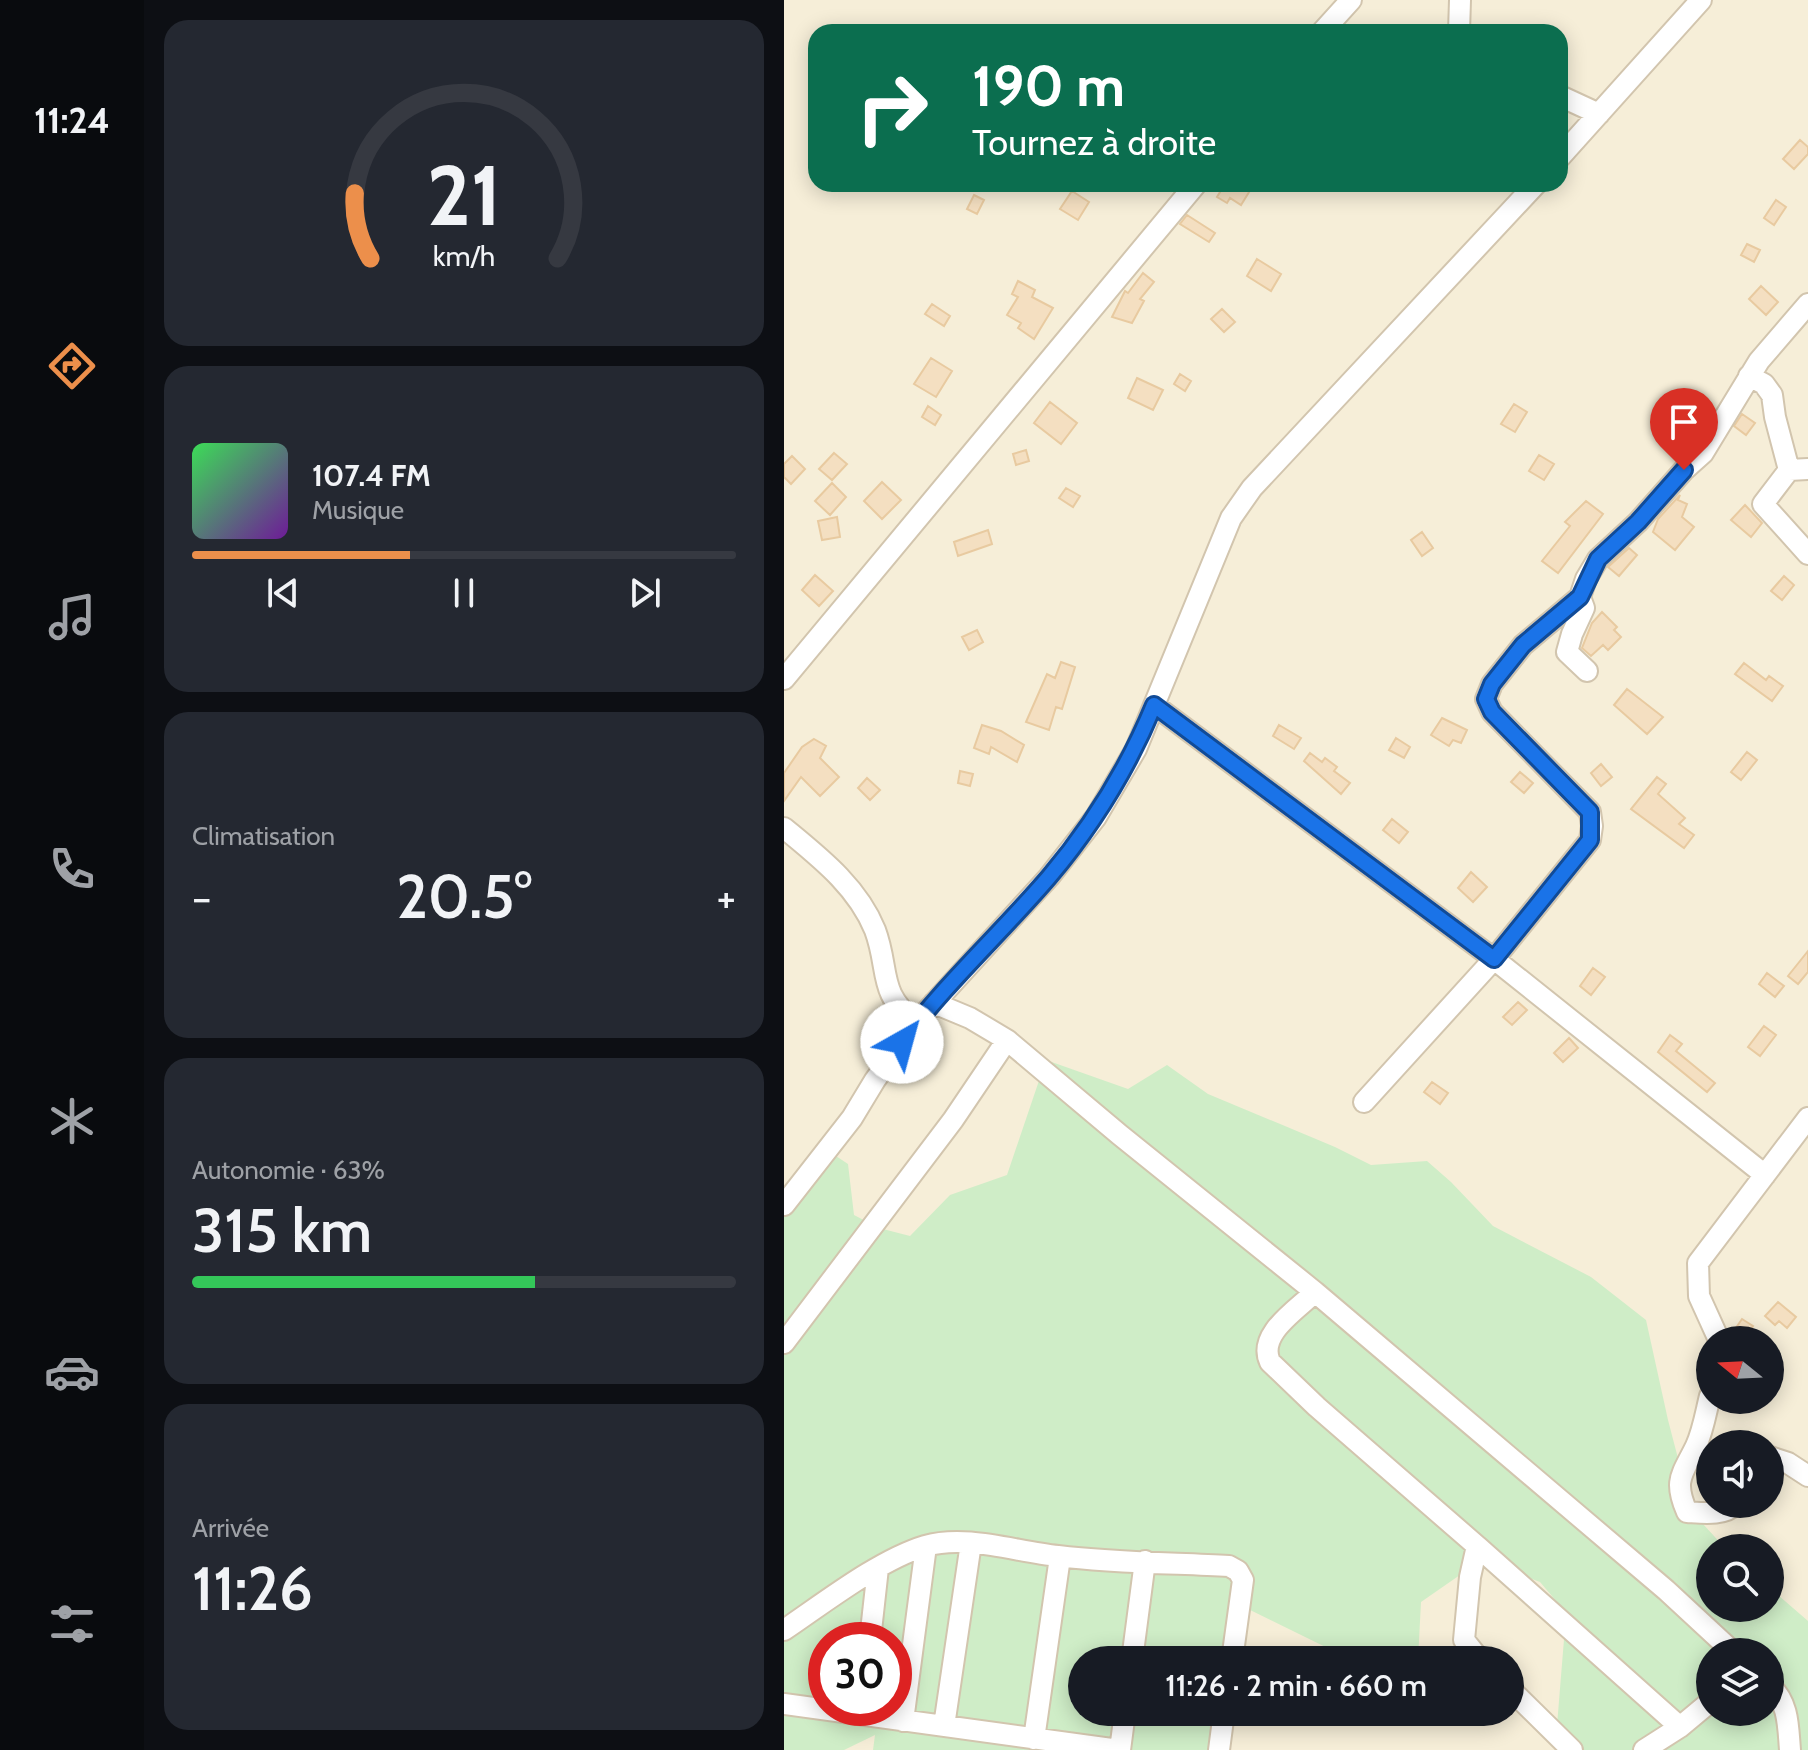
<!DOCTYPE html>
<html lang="fr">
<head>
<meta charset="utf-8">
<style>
  body { margin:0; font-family:Cabin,sans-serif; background:#242831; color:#f1f3f6; height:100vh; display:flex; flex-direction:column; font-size:30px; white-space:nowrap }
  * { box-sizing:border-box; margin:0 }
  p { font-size:26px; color:#9ea1a6 }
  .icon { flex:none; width:44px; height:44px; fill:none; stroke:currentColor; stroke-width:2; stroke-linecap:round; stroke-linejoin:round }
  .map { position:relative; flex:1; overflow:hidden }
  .side { display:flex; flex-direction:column; gap:20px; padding:20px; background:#0d0f14; width:640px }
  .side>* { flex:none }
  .guide { position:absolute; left:24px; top:24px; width:760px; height:168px; border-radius:24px; box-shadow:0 4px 20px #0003; background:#0b6e4f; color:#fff; overflow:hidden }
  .needle { width:52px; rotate:288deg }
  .fabs { position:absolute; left:912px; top:1326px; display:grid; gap:16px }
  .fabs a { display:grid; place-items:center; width:88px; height:88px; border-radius:50%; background:#171b24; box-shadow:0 4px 20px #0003; font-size:40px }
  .speed { position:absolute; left:24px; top:1622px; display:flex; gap:16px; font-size:40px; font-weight:700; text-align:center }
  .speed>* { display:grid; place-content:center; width:104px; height:104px; border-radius:50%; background:#171b24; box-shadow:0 4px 20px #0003; line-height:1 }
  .speed .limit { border:12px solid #d22; background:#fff; color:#111 }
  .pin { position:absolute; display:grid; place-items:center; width:68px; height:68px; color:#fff; margin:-82px -34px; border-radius:50% 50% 50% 0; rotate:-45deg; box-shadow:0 0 8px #0007 }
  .pin .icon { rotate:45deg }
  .me { position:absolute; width:88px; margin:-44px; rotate:38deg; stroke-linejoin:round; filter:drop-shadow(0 0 6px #0008) }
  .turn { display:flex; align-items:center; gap:28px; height:168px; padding:0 32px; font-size:36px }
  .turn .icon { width:104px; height:104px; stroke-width:2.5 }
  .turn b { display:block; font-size:56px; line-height:68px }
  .big { font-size:60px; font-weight:600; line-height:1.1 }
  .side .card { flex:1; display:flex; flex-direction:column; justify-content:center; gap:12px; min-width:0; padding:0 28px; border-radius:24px; background:#242831 }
  .side .dial { align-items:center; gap:0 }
  .dial svg { height:208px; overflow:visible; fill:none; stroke:#363941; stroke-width:7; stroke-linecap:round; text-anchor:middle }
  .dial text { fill:#f1f3f6; stroke:none }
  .song { display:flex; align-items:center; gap:24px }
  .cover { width:96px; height:96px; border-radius:12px; background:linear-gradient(135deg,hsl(130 70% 55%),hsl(280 70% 35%)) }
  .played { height:8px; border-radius:4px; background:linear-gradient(90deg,#ec8f4b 40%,#363941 40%) }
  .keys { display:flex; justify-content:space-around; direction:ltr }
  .heat { display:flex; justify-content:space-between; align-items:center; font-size:44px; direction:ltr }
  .charge { height:12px; border-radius:6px; background:linear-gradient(90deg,#34c759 63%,#363941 0) }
  .trip { position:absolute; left:284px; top:1646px; width:456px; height:80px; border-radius:40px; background:#171b24; box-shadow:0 4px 20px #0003; font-weight:600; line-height:80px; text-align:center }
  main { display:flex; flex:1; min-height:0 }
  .tabs { display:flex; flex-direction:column; width:144px; justify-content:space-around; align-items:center; background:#090b0e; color:#9ea1a6 }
  .tabs .icon { width:56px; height:56px }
  .tabs .active { color:#ec8f4b }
  .tabs b { font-size:36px; color:#f1f3f6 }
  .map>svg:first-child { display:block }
</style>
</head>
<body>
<main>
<nav class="tabs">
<b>11:24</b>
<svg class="icon active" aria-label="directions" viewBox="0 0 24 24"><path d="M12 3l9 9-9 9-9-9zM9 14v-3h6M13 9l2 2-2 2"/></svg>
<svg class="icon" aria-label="music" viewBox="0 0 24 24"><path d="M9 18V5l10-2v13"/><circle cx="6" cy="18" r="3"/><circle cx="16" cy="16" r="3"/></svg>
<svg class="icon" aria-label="phone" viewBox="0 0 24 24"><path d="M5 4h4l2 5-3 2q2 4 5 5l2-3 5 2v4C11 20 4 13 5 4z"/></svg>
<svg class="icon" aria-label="climate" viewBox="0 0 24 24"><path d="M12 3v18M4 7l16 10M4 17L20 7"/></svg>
<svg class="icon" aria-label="car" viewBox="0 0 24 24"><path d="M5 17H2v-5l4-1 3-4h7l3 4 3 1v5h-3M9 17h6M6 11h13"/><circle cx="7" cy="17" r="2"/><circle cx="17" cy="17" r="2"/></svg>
<svg class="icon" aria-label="filters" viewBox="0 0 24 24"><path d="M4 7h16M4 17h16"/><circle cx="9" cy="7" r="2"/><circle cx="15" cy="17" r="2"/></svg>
</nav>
<section class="side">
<div class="card dial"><svg viewBox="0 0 100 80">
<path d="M14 69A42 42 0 1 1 86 69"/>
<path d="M14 69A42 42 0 0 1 8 44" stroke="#ec8f4b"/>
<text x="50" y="56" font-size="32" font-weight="700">21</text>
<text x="50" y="72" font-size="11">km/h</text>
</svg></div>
<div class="card">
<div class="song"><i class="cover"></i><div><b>107.4 FM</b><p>Musique</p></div></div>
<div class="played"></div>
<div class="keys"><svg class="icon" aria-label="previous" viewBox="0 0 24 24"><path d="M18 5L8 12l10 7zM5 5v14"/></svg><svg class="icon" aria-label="pause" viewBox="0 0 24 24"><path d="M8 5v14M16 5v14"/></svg><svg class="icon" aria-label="next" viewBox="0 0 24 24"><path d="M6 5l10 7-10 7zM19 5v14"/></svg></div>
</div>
<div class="card"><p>Climatisation</p>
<div class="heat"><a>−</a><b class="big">20.5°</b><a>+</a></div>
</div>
<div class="card"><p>Autonomie · 63%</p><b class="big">315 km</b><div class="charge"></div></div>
<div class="card"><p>Arrivée</p><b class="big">11:26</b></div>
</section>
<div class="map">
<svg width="1024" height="1750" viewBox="0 0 1024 1750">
  <rect width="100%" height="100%" fill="#fdfaeb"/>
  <path fill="#f6eed8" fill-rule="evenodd" d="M 0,0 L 1024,0 L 1024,1750 L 0,1750 ZM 32,32 L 776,32 L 776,184 L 32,184 ZM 926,1340 L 986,1340 L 986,1400 L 926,1400 ZM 926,1444 L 986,1444 L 986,1504 L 926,1504 ZM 926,1548 L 986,1548 L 986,1608 L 926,1608 ZM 42,1640 L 110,1640 L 110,1708 L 42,1708 ZM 926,1652 L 986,1652 L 986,1712 L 926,1712 ZM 298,1660 L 726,1660 L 726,1712 L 298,1712 Z"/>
  <path fill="#cfedc7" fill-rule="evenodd" d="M 262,1060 L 344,1089 L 383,1065 L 424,1094 L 551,1147 L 587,1165 L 643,1161 L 667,1182 L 709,1226 L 807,1277 L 862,1320 L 884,1420 L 908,1512 L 941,1548 L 926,1548 L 926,1608 L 986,1608 L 986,1588 L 1024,1621 L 1024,1750 L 771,1750 L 781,1627 L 773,1602 L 756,1582 L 721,1569 L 686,1568 L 637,1602 L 634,1660 L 568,1660 L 460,1607 L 445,1660 L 298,1660 L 298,1712 L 443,1712 L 435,1750 L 89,1750 L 91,1735 L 60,1750 L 0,1750 L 0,1215 L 8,1208 L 46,1152 L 64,1164 L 70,1215 L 95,1228 L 126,1236 L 166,1195 L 223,1175 ZM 42,1640 L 110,1640 L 110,1708 L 42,1708 ZM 926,1652 L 986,1652 L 986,1712 L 926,1712 Z"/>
  <path fill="#f4dfc1" stroke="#e8caa0" stroke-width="2" d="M 1016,140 L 1024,147 L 1024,154 L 1010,169 L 999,159 Z
    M 441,184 L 470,184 L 457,205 L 446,198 L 443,203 L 433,197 Z
    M 288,191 L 305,202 L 294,220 L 276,209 Z
    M 190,195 L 200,200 L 193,214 L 183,209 Z
    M 992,200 L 1002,207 L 990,225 L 980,218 Z
    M 403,215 L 431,233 L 425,242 L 396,224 Z
    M 963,244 L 976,250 L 970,262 L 957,255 Z
    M 473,259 L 497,274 L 487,291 L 463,276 Z
    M 359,273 L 370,282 L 356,299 L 360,301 L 348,323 L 328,317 L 341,291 L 344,293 Z
    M 234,281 L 251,290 L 248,297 L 269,308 L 250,339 L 234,328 L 237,323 L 223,315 L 234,297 L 228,294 Z
    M 977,286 L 994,302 L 982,315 L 965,299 Z
    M 148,304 L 166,316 L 160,326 L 141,314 Z
    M 438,309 L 451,322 L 440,332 L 427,319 Z
    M 147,358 L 168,371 L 152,397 L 130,384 Z
    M 396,374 L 407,381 L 401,391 L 390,384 Z
    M 353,378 L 379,390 L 369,410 L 344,398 Z
    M 266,402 L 293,423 L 277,444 L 250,423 Z
    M 730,404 L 743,412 L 731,432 L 717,424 Z
    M 144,406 L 157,415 L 151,425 L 138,417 Z
    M 958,414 L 971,423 L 962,435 L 950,426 Z
    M 242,450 L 245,461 L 232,465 L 229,454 Z
    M 50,453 L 63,464 L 48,480 L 35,469 Z
    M 755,455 L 770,464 L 760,480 L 745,471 Z
    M 8,456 L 21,469 L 7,484 L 0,477 L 0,464 Z
    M 98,482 L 117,500 L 98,519 L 80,501 Z
    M 48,483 L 62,497 L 46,515 L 31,501 Z
    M 282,488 L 296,496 L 289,507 L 275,498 Z
    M 896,495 L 894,500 L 903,504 L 898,517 L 910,527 L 891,550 L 869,532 L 874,519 Z
    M 802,501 L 819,514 L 774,573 L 758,561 L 786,526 L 781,522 Z
    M 961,505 L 978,523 L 967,537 L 947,520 Z
    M 53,517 L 56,537 L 38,540 L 34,521 Z
    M 204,530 L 208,544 L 174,556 L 170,542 Z
    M 638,532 L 649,548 L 638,556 L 627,540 Z
    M 845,548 L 853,555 L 835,576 L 824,567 Z
    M 31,575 L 49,591 L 35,606 L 18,590 Z
    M 1000,576 L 1010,585 L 998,600 L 987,591 Z
    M 818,612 L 833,627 L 830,630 L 837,637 L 824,650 L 819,645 L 807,656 L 798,648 L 808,623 Z
    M 193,630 L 199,642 L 185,650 L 178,637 Z
    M 277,662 L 291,667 L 278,709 L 272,707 L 265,730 L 242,722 L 263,674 L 271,678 Z
    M 960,663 L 982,680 L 985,676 L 999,686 L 988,701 L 951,674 Z
    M 843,689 L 879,717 L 863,734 L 830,705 Z
    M 658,718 L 683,730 L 677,743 L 669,740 L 665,746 L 647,735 Z
    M 198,725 L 217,731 L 240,745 L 233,762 L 207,747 L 205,754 L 190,748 Z
    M 495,725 L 517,738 L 510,749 L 489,736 Z
    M 612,738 L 626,747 L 620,758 L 605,750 Z
    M 30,739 L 42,746 L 36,758 L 55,777 L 36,796 L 17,777 L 0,801 L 0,773 L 18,747 Z
    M 963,752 L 973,760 L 957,780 L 947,772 Z
    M 526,753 L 538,762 L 541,758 L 553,767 L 550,771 L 566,783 L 557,794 L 520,761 Z
    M 817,764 L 828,777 L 817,786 L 807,773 Z
    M 176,771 L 189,774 L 186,786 L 174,783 Z
    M 736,772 L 749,783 L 740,793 L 727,782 Z
    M 873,777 L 882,784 L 874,794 L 901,818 L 895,824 L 910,835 L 900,848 L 847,809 Z
    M 83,778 L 96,790 L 86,800 L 74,788 Z
    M 608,819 L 624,832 L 615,843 L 599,830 Z
    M 687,872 L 703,887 L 689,902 L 674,888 Z
    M 1024,951 L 1024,972 L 1014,984 L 1004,976 Z
    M 809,968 L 821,977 L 807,995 L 796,986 Z
    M 983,973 L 1000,986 L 991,997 L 975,984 Z
    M 734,1002 L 743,1010 L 728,1025 L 719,1017 Z
    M 980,1026 L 992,1035 L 976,1056 L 964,1047 Z
    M 886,1035 L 898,1044 L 892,1051 L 931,1083 L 923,1092 L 874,1052 Z
    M 785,1038 L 794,1048 L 779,1062 L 770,1053 Z
    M 648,1082 L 664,1093 L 656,1104 L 640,1092 Z
    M 994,1302 L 1012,1317 L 1003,1328 L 995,1321 L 991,1325 L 981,1316 Z
    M 958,1319 L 969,1326 L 960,1340 L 948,1340 L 947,1335 Z"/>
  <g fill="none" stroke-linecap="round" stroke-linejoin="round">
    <g stroke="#d2c5ae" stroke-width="24">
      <path id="minor" d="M 538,32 L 567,0
        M 675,32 L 676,0
        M 776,96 L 815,114
        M 776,157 L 917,0
        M 965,376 L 980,384 L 988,395 L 991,417 L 1005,470
        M 1024,469 L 1005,470 L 979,504 L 1024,554
        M 796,597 L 800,608 L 788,634 L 783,652 L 803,671
        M 0,679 L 412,184
        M 370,705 L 710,959 L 981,1175
        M 0,828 C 35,857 73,886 91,930 C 106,970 93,993 132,1023 L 91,1080 L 68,1118 L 0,1205
        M 150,1003 L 186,1018 L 223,1040 L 336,1135 L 531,1292 L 882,1590 L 949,1652
        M 132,1023 L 265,877 L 312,817 L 352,749 L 447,518 L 468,488 L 752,184
        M 580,1102 L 710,959 L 806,840 L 808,826 L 806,812 L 708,712 L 702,699 L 708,684 L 739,645 L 796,597 L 802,579 L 814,559 L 854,522 L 900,470 L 919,453 L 975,361 L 1024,304
        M 531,1292 C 513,1310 473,1334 486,1362 L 533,1407 L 693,1546 L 686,1577 L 680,1640 L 696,1660
        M 935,1340 L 915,1296 L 914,1263 L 1024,1118
        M 0,1343 L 169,1120 L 223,1040
        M 926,1396 C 922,1412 919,1431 912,1446 C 898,1475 889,1480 903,1512 C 919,1513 940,1516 952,1504
        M 986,1457 L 1004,1463 L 1024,1476
        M 693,1546 L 896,1727
        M 0,1630 C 40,1603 95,1560 141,1546 C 183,1534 232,1552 274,1556 C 330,1563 388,1563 445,1566 L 454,1571 L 459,1580 L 448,1660
        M 86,1640 L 94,1568
        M 348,1660 L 361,1561
        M 986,1686 C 1005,1703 1004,1726 1006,1750
        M 726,1689 L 788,1750
        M 0,1704 L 335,1750
        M 119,1721 L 142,1546
        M 160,1726 L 187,1543
        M 250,1739 L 276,1557
        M 336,1750 L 341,1712
        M 435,1750 L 440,1712
        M 860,1750 L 896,1727 L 926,1702"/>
    </g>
    <use href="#minor" stroke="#fff" stroke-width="20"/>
  </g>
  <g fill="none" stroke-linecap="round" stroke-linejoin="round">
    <g stroke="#114b97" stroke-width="20">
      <path id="route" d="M 118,1042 C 162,983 217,933 265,877 C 309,825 344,768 370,705 L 710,959 L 806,840 L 806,812 L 708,712 L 702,699 L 708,684 L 739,645 L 796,597 L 814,559 L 854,522 L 900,470"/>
    </g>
    <use href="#route" stroke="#1a73e8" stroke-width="14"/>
  </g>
</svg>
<div class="fabs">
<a><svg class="needle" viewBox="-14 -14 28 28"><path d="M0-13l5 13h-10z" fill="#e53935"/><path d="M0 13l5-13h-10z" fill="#9ea1a6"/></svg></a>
<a><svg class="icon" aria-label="sound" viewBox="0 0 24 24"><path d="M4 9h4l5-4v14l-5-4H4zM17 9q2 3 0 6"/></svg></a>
<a><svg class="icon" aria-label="search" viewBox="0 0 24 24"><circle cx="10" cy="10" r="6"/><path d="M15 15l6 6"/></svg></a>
<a><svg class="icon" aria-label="layers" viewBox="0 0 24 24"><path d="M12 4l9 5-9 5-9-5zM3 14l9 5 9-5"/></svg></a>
</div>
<div class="speed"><div class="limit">30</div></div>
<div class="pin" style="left:900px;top:470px;background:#d93025"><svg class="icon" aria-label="arrive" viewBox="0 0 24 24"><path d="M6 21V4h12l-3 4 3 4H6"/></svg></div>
<svg class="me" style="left:118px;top:1042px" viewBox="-20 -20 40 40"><circle r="19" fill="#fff"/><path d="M0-13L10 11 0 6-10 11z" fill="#1a73e8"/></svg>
<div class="trip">11:26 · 2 min · 660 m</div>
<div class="guide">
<div class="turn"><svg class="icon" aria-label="right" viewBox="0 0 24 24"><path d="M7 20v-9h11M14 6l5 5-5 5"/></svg><div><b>190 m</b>Tournez à droite</div></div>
</div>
</div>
</main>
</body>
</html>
